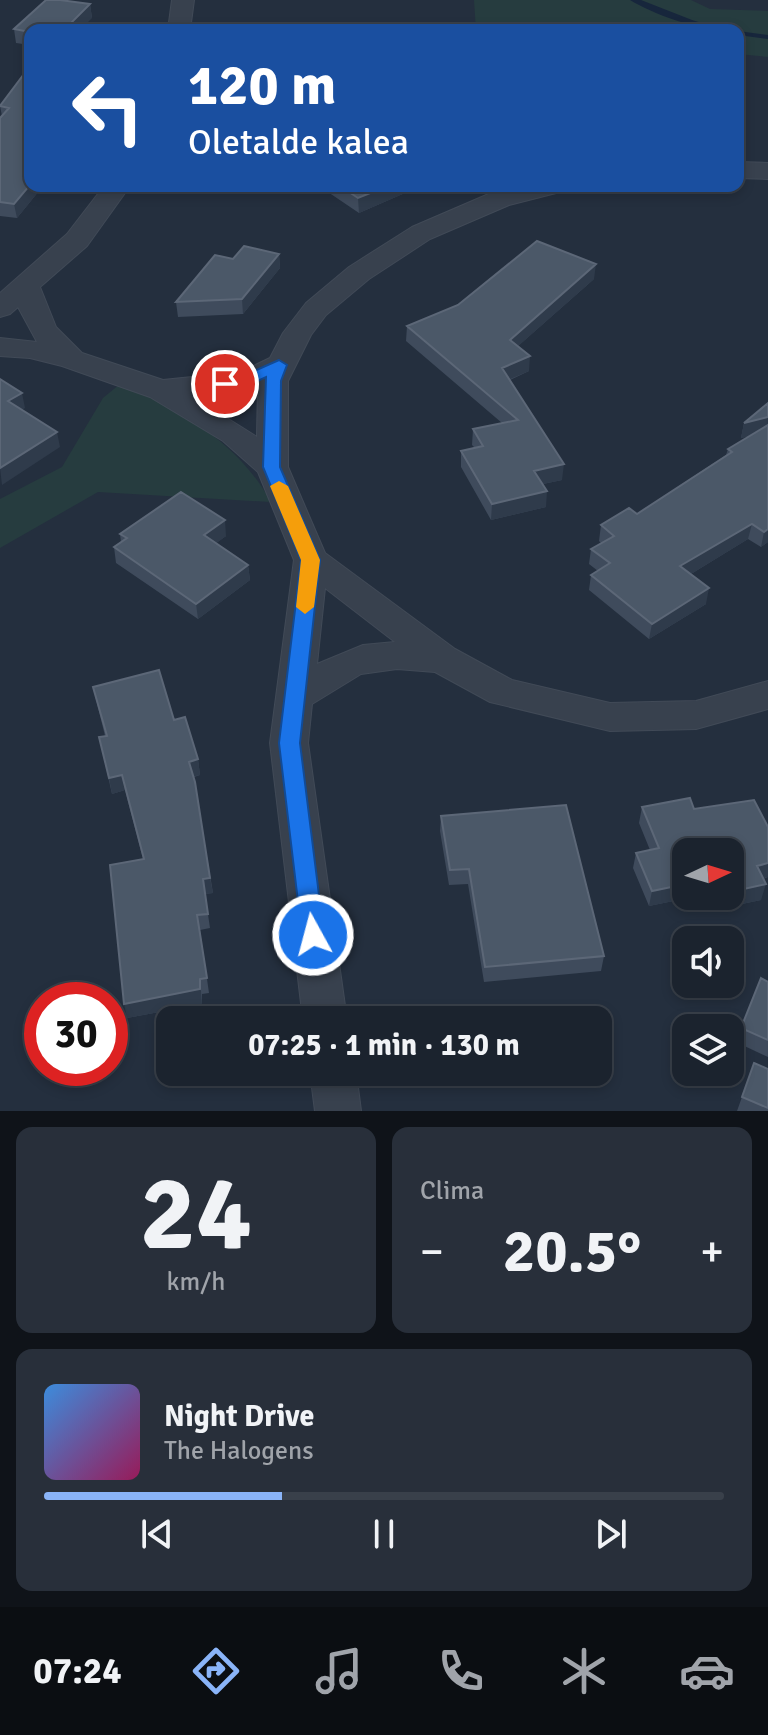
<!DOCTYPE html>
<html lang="es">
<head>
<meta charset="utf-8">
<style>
  body { margin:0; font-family:Signika,sans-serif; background:#282f3a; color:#f1f3f6; height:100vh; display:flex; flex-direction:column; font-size:30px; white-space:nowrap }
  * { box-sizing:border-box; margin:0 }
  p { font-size:26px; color:#a0a4aa }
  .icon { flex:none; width:44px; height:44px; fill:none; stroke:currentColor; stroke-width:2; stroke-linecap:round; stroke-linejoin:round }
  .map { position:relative; height:1111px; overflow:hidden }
  .side { display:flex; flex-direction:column; gap:16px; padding:16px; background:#0f1319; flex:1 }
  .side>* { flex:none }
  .hud { position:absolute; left:24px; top:24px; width:720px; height:168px; border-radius:16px; box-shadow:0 4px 12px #0003,0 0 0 2px #39404a; background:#1a4fa0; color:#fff; overflow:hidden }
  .needle { width:52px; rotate:86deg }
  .buttons { position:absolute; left:672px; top:838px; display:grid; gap:16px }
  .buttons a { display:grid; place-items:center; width:72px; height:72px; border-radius:16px; background:#1b232e; box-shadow:0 4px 12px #0003,0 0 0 2px #39404a; font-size:40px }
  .speed { position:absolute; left:24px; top:982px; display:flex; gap:16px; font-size:40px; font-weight:700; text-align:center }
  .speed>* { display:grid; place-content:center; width:104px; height:104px; border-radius:50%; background:#1b232e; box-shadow:0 4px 12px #0003,0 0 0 2px #39404a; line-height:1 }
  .speed .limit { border:12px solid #d22; background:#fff; color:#111 }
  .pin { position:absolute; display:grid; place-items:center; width:68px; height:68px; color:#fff; margin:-34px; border:4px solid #fff; border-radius:50%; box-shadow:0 2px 8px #0007 }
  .me { position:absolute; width:88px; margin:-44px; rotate:353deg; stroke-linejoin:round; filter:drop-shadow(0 0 6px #0008) }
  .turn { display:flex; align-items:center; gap:28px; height:168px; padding:0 32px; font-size:36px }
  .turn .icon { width:104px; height:104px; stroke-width:2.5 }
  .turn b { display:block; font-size:56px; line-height:68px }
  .big { font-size:60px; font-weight:700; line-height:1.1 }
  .side .widget { flex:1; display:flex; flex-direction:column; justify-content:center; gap:12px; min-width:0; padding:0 28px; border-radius:16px; background:#282f3a }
  .side .dial { align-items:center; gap:0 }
  .dial b { font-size:104px; line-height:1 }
  .song { display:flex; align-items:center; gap:24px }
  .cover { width:96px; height:96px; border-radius:12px; background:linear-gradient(135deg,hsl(210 70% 55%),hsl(330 70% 35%)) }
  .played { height:8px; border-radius:4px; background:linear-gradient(90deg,#8ab4f8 35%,#39404a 35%) }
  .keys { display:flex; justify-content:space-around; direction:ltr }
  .heat { display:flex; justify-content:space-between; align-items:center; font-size:44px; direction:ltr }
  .side .tiles { flex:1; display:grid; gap:16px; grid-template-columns:1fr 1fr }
  .widget:last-child { grid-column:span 2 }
  .trip { position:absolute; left:156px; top:1006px; width:456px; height:80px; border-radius:16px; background:#1b232e; box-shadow:0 4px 12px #0003,0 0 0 2px #39404a; font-weight:700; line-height:80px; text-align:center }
  .tab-bar { display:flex; height:128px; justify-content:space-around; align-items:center; background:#0b0e12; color:#a0a4aa }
  .tab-bar .icon { width:56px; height:56px }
  .tab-bar .on { color:#8ab4f8 }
  .tab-bar b { font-size:36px; color:#f1f3f6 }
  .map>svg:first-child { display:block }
</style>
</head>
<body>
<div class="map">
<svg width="768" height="1111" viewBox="0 0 768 1111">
  <rect width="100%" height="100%" fill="#242f3e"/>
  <path fill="#263c3f" d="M 474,0 L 691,0 L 710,9 L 768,11 L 768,57 L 738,54 L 738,30 L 476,30 Z
    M 120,384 C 182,411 237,441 271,502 L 98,492 L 0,548 L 0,499 L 62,467 L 103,398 Z"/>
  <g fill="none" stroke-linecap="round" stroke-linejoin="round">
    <path fill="#17263c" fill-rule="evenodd" d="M 630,0 L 641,0 L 692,20 L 724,30 C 697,30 653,14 630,0 Z
      M 738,31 L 768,35 L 768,39 L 738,35 Z"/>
    <g stroke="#414a57" stroke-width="2">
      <path id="street" d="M 172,0 L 194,0 L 190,30 L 168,30 Z
        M 738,162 L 768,163 L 768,179 L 738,178 Z
        M 104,186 L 130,186 L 87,246 L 40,287 L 56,327 L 82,353 L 163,380 L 241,372 L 270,358 L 283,333 L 306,303 L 349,267 L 412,227 L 491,193 L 522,186 L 568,186 L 564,191 L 509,205 L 430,239 L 369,279 L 326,315 L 311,335 L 288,381 L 288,467 L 325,553 L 455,649 L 512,680 L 610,703 L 696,701 L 768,681 L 768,709 L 696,729 L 610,731 L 490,702 L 435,672 L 397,669 L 361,674 L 312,704 L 308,743 L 347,1020 L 303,1020 L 270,743 L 294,560 L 258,472 L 223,441 L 150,397 L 62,366 L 30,358 L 0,356 L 0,338 L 37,342 L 18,307 L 10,314 L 0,317 L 0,293 L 67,234 ZM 258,386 L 257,437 L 192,396 ZM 325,588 L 395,642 L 363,645 L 317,664 Z
        M 310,1072 L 356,1072 L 361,1111 L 315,1111 Z"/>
    </g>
    <use href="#street" fill="#38414e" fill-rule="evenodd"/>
  </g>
  <path fill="#3f4b5c" d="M 90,4 L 92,18 L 30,30 L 30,45 L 16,43 L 14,29 Z
    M 30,70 L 30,186 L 43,186 L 17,218 L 0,216 L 0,118 L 2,116 L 0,106 Z
    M 319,186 L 421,186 L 359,213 Z
    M 279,254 L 280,268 L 243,314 L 178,317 L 176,302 L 233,259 Z
    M 594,279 L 518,346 L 529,371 L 510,380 L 562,480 L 543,484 L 546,507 L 491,520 L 461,467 L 461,451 L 475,448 L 472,445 L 473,429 L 502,423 L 406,341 L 407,326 Z
    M 768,403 L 768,542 L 761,547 L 748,539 L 691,574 L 706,604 L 649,639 L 589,590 L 591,575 L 598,571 L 589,564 L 591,549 L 601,543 L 599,541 L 601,525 L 637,514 L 726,455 L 728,449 L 749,436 L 741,438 L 744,423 Z
    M 120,534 L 226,536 L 216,543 L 248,565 L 250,580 L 198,619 L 116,563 L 114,547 L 121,542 Z
    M 93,687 L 174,720 L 198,759 L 200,775 L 194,777 L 213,893 L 205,894 L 210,928 L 200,930 L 209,993 L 202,994 L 202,1004 L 127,1018 L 143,859 L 125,790 L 112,794 L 99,737 L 105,736 Z
    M 642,807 L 694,809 L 768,877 L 763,879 L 761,900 L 718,909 L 713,896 L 730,896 L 730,852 L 686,896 L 698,896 L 649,906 L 633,868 L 636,853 L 650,850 L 639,823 Z
    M 441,816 L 604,956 L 601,971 L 484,982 L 468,884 L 449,885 L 440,831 Z
    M 768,982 L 768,1057 L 736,1042 L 741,1028 Z
    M 768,1069 L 768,1111 L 737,1111 L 742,1097 Z"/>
  <path fill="#2f3b4b" d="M 90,4 L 92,18 L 80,30 L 64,30 Z
    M 30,185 L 30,186 L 43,186 L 17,218 L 14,204 Z
    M 388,186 L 421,186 L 359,213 L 358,198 Z
    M 279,254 L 280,268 L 243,314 L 242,299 Z
    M 596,264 L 594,279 L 508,355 L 510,340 Z
    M 530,356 L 529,371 L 501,383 L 502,368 Z
    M 22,393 L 25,408 L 11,417 L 8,401 Z
    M 768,417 L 768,432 L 741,438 L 744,423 Z
    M 57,432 L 60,447 L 2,485 L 0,468 Z
    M 564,464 L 562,480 L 533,486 L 534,471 Z
    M 547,491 L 546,507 L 491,520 L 492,504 Z
    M 225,520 L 226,536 L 206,551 L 204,535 Z
    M 752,524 L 748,539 L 678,582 L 680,566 Z
    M 768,529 L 768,542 L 761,547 L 764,532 Z
    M 248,565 L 250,580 L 198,619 L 196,604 Z
    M 709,588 L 706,604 L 649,639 L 652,624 Z
    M 198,759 L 200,775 L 191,777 L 189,762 Z
    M 122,775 L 125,790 L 112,794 L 109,778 Z
    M 768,863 L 768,877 L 752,881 L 757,866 Z
    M 210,878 L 213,893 L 205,894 L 203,879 Z
    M 686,884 L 686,896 L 698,896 L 649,906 L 652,891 Z
    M 766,884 L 761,900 L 718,909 L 721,896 L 730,896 L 730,892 Z
    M 200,979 L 202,1004 L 127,1018 L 124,1004 Z"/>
  <path fill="#4b5868" stroke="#5c6777" stroke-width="2" d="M 46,0 L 60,0 L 90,4 L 64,30 L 30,30 L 30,32 L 14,29 Z
    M 27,70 L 30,70 L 30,140 L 28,143 L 30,143 L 30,185 L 14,204 L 0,202 L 0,118 L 9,108 L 0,106 Z
    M 340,186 L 388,186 L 358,198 Z
    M 537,241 L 596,264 L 510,340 L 530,356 L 502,368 L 564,464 L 534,471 L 547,491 L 492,504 L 461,451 L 483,446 L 473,429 L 518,420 L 407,326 L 458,305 Z
    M 244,246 L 279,254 L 242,299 L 176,302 L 215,255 L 233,259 Z
    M 0,379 L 22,393 L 8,401 L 57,432 L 0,468 Z
    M 768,403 L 768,417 L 744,423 Z
    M 768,425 L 768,529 L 764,532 L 752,524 L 680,566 L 709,588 L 652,624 L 591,575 L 610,563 L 591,549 L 614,536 L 601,525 L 629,508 L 637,514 L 732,452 L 728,449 Z
    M 181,492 L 225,520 L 204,535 L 248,565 L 196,604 L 114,547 L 127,538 L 120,534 Z
    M 159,670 L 174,720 L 185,717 L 198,759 L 189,762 L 195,782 L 210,878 L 203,879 L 208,914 L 197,915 L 207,978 L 200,979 L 200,989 L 124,1004 L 110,865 L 144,859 L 122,775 L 109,778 L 99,737 L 107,736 L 93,687 Z
    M 690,798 L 694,809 L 754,800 L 768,827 L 768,863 L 757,866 L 766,884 L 730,892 L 730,852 L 686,852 L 686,884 L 652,891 L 636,853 L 659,848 L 642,807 Z
    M 566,805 L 604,956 L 485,967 L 469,869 L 450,870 L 441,816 Z
    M 761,978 L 768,982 L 768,1040 L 741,1028 Z
    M 754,1063 L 768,1069 L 768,1108 L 742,1097 Z"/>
  <path fill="#1a73e8" stroke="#114b97" stroke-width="2" d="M 279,360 L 287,365 L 281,381 L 280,467 L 320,560 L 300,743 L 324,935 L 321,942 L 313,945 L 305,942 L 302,935 L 279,743 L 301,560 L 263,467 L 266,377 L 253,383 L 225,389 L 217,384 L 219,380 L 243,376 Z"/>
  <path fill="#f59e0b" d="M 279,481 L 288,486 L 320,560 L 314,607 L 305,614 L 296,607 L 301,560 L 270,486 Z"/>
</svg>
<div class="buttons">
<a><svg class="needle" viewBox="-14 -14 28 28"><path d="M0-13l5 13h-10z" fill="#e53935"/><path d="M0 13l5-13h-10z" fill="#a0a4aa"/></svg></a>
<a><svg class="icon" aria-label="sound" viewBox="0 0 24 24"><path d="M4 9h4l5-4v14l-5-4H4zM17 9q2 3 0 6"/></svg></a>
<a><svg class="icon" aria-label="layers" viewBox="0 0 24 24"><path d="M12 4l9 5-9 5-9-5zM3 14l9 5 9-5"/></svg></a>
</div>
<div class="speed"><div class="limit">30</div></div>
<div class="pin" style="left:225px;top:384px;background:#d93025"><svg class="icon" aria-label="arrive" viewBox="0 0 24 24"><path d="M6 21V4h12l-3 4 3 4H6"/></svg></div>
<svg class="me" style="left:313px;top:935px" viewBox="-20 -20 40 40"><circle r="17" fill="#1a73e8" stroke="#fff" stroke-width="3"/><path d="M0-11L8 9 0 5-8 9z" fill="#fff"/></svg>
<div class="trip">07:25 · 1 min · 130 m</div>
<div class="hud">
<div class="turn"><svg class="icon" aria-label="left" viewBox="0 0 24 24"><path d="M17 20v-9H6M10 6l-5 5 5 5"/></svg><div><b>120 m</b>Oletalde kalea</div></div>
</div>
</div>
<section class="side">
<div class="tiles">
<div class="widget dial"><b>24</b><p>km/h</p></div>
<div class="widget"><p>Clima</p>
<div class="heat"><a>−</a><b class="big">20.5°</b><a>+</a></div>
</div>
<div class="widget">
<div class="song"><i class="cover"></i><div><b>Night Drive</b><p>The Halogens</p></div></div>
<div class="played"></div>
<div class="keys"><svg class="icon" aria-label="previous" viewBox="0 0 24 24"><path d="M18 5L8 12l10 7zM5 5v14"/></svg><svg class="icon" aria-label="pause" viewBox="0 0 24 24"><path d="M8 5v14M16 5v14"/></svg><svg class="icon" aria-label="next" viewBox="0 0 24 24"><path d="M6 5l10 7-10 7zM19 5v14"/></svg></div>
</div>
</div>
</section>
<nav class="tab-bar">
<b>07:24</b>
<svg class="icon on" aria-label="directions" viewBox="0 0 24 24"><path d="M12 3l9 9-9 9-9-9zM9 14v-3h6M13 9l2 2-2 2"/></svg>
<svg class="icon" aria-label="music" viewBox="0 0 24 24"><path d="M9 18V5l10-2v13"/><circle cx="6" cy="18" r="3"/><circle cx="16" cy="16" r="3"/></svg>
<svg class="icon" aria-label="phone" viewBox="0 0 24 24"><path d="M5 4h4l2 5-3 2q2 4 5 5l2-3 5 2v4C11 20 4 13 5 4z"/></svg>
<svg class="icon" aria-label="climate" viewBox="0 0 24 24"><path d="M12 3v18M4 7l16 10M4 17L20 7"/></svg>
<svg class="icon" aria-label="car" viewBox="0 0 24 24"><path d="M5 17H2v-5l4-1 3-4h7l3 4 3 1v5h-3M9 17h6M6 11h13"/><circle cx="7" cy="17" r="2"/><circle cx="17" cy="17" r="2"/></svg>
</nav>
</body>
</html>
